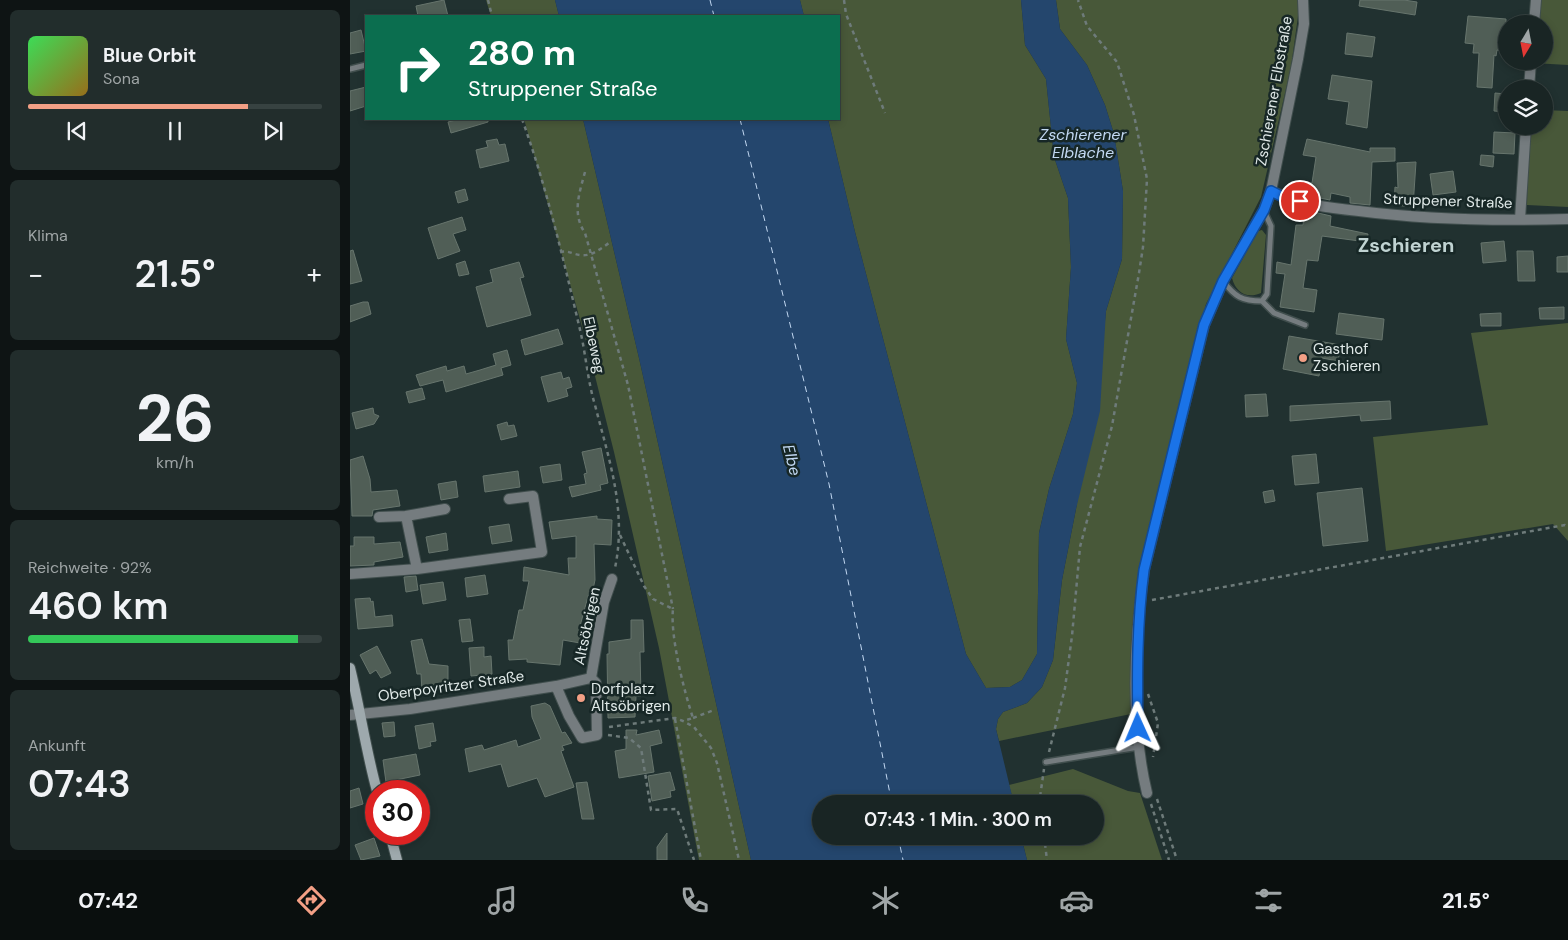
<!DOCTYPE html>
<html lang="de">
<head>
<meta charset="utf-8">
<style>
  body { margin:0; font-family:"DM Sans",sans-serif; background:#222d2c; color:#f1f3f6; height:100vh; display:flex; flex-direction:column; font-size:19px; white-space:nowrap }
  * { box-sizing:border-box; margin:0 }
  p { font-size:16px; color:#9fa5a6 }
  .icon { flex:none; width:28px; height:28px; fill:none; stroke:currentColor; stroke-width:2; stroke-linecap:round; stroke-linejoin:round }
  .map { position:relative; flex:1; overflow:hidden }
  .sheet { display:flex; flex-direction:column; gap:10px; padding:10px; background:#0e1414; width:350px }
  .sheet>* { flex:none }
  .guide { position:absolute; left:15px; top:15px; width:475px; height:105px; border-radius:0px; box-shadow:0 2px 8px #0003,0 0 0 1px #374241; background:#0b6e4f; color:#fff; overflow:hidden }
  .needle { width:32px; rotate:190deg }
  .tools { position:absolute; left:1148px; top:15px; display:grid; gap:10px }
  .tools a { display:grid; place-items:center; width:55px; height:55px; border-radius:50%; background:#192524; box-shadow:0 2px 8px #0003,0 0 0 1px #374241; font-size:25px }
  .speed { position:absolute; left:15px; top:780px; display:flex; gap:10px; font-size:25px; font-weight:700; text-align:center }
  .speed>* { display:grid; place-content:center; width:65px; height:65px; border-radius:50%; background:#192524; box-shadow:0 2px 8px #0003,0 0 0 1px #374241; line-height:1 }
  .speed .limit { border:8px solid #d22; background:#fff; color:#111 }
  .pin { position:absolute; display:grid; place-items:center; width:42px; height:42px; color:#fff; margin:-21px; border:2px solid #fff; border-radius:50%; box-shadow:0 1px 5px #0007 }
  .me { position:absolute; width:55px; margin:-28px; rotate:359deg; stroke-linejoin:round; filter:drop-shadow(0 0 4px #0008) }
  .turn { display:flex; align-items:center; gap:18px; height:105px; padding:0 20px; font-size:22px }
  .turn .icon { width:65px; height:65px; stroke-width:2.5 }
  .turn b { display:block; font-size:35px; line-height:42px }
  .big { font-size:38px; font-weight:600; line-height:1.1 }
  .sheet .tile { flex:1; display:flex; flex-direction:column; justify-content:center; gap:8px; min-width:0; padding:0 18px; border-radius:8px; background:#222d2c }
  .sheet .dial { align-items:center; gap:0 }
  .dial b { font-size:65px; line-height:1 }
  .song { display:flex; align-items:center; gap:15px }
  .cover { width:60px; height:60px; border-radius:8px; background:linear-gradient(135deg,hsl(130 70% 55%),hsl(40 70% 35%)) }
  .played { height:5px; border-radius:2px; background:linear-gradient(90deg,#f39f85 75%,#374241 75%) }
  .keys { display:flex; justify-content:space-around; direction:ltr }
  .heat { display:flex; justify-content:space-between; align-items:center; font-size:28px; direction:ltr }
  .charge { height:8px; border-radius:4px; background:linear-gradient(90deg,#34c759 92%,#374241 0) }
  .trip { position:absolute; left:462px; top:795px; width:292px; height:50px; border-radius:25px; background:#192524; box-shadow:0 2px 8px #0003,0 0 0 1px #374241; font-weight:600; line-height:50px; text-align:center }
  .menu { display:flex; height:80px; justify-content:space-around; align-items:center; background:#0a0f0e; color:#9fa5a6 }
  .menu .icon { width:35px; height:35px }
  .menu .selected { color:#f39f85 }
  .menu b { font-size:22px; color:#f1f3f6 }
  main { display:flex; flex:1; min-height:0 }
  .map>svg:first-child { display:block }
</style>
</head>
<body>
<main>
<section class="sheet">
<div class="tile">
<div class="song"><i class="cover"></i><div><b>Blue Orbit</b><p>Sona</p></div></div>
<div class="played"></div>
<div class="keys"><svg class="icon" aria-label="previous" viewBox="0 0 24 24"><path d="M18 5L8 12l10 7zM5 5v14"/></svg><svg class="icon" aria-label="pause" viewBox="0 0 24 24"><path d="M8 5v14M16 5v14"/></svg><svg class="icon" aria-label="next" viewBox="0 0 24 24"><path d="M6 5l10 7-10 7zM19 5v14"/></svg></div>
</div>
<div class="tile"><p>Klima</p>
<div class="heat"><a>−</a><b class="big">21.5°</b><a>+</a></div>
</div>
<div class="tile dial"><b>26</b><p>km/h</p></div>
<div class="tile"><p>Reichweite · 92%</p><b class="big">460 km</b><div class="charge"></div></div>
<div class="tile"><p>Ankunft</p><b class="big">07:43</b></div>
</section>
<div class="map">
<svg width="1218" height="860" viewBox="0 0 1218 860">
  <rect width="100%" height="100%" fill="#213130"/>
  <path fill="#485839" d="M 136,0 L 205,0 L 209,16 L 141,16 Z
    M 450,0 L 671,0 L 675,45 L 696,79 L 704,157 L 718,198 L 721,267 L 716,339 L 727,383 L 723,414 L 699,489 L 689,533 L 687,654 L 672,680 L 660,687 L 636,688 L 616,654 L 505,232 L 478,119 L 489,119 L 489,16 L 454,16 Z
    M 706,0 L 948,0 L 949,9 L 941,67 L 911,197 L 856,304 L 825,420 L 790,569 L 782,641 L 781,714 L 649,741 L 646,729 L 648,719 L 653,712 L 677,703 L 692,687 L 703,660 L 712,580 L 726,509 L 753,341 L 756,311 L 772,259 L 773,191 L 764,134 L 755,105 L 737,65 L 710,29 Z
    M 1190,0 L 1218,0 L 1218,65 L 1183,63 L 1194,61 L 1194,24 L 1187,24 Z
    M 1194,110 L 1218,111 L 1218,207 L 1177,205 L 1178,126 L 1194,126 Z
    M 174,119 L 233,119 L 289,358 L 401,860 L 349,860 L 309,648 L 264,452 L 238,348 Z
    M 912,230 L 916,235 L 911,293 C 897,299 886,293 882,278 L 908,231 Z
    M 1218,323 L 1218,541 L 1203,524 L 1036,551 L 1023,437 L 1138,425 L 1121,333 Z
    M 723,769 L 778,791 L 790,793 L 812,860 L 677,860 L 671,836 L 746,836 L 746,804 L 664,804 L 659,785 Z"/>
  <path fill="#24466d" d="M 205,0 L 450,0 L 454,16 L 209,16 Z
    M 671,0 L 706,0 L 710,29 L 737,65 L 755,105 L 764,134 L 773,191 L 772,259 L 756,311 L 750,411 L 726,509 L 712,580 L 703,660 L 692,687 L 677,703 L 653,712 L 648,719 L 646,729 L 664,804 L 471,804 L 471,836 L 671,836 L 677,860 L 401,860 L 289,358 L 233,119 L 478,119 L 505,232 L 616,654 L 636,688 L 660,687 L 672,680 L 687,654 L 689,533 L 699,489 L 723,414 L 727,383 L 716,339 L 721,267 L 718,198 L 704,157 L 696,79 L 675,45 Z"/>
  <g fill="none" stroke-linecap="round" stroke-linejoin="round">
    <path stroke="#c2d8f2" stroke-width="1" stroke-dasharray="6 5" stroke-linecap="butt" d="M 360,0 L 364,16
      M 390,119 L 479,484 L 542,804
      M 548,836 L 553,860"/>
  </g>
  <path fill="#505e56" stroke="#67756d" d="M 94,0 L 98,16 L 68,16 L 66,6 Z
    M 1010,0 L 1054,0 L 1067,2 L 1065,15 L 1009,6 Z
    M 1118,16 L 1156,19 L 1156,52 L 1147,50 L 1146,56 L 1144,55 L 1142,88 L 1127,87 L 1129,53 L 1123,53 L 1124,44 L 1115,43 Z
    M 11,30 L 16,51 L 0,54 L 0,33 Z
    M 997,33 L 1025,37 L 1022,57 L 995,54 Z
    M 982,75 L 1022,81 L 1017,128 L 996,124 L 999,102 L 978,99 Z
    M 16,87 L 16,106 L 0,111 L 0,91 Z
    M 1145,93 L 1156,94 L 1156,112 L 1144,111 Z
    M 110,119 L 138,119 L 138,122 L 101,133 L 98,122 Z
    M 1144,132 L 1165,133 L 1164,154 L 1143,153 Z
    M 147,139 L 149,145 L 155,144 L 159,161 L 130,168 L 126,150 L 138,147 L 136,141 Z
    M 957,139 L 1020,152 L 1020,148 L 1045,148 L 1045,161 L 1022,162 L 1020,205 L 1000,203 L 1000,197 L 981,193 L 980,200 L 949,194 L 951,181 L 962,183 L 966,157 L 953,155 Z
    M 1131,155 L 1144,156 L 1143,167 L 1130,165 Z
    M 1066,162 L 1063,207 L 1044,205 L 1045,187 L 1048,188 L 1047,163 Z
    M 1103,171 L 1106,192 L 1083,195 L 1080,174 Z
    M 115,189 L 118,200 L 108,203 L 105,192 Z
    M 955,210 L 981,216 L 980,226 L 1018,234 L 1017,242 L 972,236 L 968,261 L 957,260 L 953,288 L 967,290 L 964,312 L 930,307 L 935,274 L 926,273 L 927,262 L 941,265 L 946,225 L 953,225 Z
    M 112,217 L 116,230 L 103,234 L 110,251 L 88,259 L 78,228 Z
    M 1154,241 L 1156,261 L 1133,263 L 1131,243 Z
    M 3,250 L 12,281 L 0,284 L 0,251 Z
    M 1167,251 L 1183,251 L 1185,281 L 1168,281 Z
    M 1218,256 L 1218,272 L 1207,272 L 1207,257 Z
    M 115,261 L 119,274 L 109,276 L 106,264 Z
    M 169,262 L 174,277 L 170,278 L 181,315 L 137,327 L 126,287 L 143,282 L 140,270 Z
    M 13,302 L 18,302 L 21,314 L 0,322 L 0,306 Z
    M 1214,307 L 1214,319 L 1190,319 L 1189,308 Z
    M 989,313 L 1034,319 L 1032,340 L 986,334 Z
    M 1151,313 L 1151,326 L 1131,326 L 1130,314 Z
    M 208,329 L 213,344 L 175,355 L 171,340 Z
    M 939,336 L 991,345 L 988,361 L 972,358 L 969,376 L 933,369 Z
    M 157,350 L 161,365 L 151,368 L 153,375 L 96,392 L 93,380 L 70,386 L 66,375 L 96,366 L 97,371 L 114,366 L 116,374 L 130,370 L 146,365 L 143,354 Z
    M 211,372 L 213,379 L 219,377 L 222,387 L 216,389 L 218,396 L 198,402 L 191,377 Z
    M 72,388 L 75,399 L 59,403 L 56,392 Z
    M 916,394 L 918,416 L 896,417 L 895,395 Z
    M 1040,401 L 1041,419 L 1011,421 L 1010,415 L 940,421 L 940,406 Z
    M 23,408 L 24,414 L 29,416 L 24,424 L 6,429 L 2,413 Z
    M 157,422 L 158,426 L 164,425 L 167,436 L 151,440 L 147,425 Z
    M 251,448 L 258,483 L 250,485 L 251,490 L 222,497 L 219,487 L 236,484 L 234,474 L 237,473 L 232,452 Z
    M 966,454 L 969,483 L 945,485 L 942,456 Z
    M 13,456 L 20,479 L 21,492 L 47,490 L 50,506 L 23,510 L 22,516 L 2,516 L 0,460 Z
    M 210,464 L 212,480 L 193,483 L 190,467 Z
    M 168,471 L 170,487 L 135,492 L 133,476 Z
    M 106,481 L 108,497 L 91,500 L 88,484 Z
    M 1012,488 L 1018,541 L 973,546 L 967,493 Z
    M 923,490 L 925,501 L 915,503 L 913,492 Z
    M 247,516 L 247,519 L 262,520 L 261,545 L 244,544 L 245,580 L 242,594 L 239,593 L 230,626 L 234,627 L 230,643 L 213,640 L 210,665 L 177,662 L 177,659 L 159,660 L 158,640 L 163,640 L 169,610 L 173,610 L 179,581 L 173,581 L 174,567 L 219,575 L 218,558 L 226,558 L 226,536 L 202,539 L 199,522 Z
    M 159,524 L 162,541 L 142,544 L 139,527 Z
    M 96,533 L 98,550 L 79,553 L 76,537 Z
    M 4,537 L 24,537 L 24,544 L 50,542 L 53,557 L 24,562 L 24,565 L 0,566 L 0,546 L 4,546 Z
    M 135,575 L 138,594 L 117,597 L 115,578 Z
    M 66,576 L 68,590 L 56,592 L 54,577 Z
    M 93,582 L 96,600 L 73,604 L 70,585 Z
    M 20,598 L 21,602 L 23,601 L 25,617 L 42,615 L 43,626 L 8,629 L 5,599 Z
    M 120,619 L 123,641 L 112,642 L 109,620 Z
    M 281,620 L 293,620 L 294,652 L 290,652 L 291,696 L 286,696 L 285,717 L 258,718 L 257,654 L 259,654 L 259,642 L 281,639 Z
    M 72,639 L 79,664 L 98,666 L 98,690 L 72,692 L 71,674 L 67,674 L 61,641 Z
    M 27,646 L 41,673 L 31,678 L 26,670 L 20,674 L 10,655 Z
    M 134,647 L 134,657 L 141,656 L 142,674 L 121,676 L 119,648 Z
    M 195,703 L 200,706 L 212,733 L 215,732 L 222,743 L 212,746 L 214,750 L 211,751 L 224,787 L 195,797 L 187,778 L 158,787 L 151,764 L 119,772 L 115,749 L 132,745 L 134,750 L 166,740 L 168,747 L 191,739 L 182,717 L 181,706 Z
    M 44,722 L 45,736 L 34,737 L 32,723 Z
    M 83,723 L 86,741 L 80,742 L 81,746 L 69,749 L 65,726 Z
    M 276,730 L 287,730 L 286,735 L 309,730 L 312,743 L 300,746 L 304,772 L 269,778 L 265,751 L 276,749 Z
    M 66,754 L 70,775 L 36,782 L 33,760 Z
    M 320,772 L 325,790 L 320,791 L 321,797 L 302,801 L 298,776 Z
    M 237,782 L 244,819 L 232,819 L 226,783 Z
    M 9,788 L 13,804 L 0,808 L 0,791 Z
    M 317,833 L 317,860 L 307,860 L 307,847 Z
    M 24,838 L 30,856 L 11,860 L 5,845 Z"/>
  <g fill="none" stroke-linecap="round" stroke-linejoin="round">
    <g stroke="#404e4d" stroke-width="8">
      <path id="lane" d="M 0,69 L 16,65
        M 873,281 C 885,297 892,301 912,301 L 917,294 L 921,226 L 914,211
        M 912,301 L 924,313 L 955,325
        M 696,762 L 789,747"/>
    </g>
    <g stroke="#404e4d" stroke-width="12">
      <path id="street" d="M 1184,24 L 1186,0
        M 1179,89 L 1181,61
        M 921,191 C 948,204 979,208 1009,211 C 1078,220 1148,221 1218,219
        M 1170,219 L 1176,126
        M 29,517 L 56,516
        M 67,569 L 56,516 L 95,509
        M 0,574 L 67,569 L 192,552 L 183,496 L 159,499
        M 241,678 L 206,686 L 219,716 L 232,738 L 247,735 L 246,683 L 241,678 L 254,602 L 262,579
        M 0,715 L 60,709 L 206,686
        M 797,793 C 780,722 784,642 794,570 L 854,325 L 873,281 L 914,210 L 921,191 L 948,59 L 954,24 L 953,0"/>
    </g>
    <g stroke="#404e4d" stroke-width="12">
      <path id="secondary" d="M 0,668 C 10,709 16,751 27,791
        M 40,834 L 47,860"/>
    </g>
    <path stroke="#6e7b7a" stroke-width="2.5" stroke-dasharray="4 4" stroke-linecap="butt" d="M 138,0 L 142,16
      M 494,0 L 496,14 L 535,113
      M 172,119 C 197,188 214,262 231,334 C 236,357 238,382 245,405 C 259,460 277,510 265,568
      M 235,172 C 229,194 222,214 235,233 L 278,385 L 323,609
      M 210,252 C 218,250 222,254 230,255 C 241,257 250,249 259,243
      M 270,535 L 294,586 L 303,599 L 323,609 C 320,636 334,691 343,718 L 333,721
      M 802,600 L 1215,525 L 1218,527
      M 798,694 L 808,723 L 803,757
      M 343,718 L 364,710
      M 325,719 L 351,860
      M 259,727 L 325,718 L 333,721 L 344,727 L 361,748 L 367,763 L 389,860
      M 258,735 L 279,738 L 291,748 L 301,810 L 327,809 L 344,860
      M 699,752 L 715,688 L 722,636 L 730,547 L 762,426 L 789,273 L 793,247 L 797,179 L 784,115 L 767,62 L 737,26 L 728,0
      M 807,799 L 827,860
      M 689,804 L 694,769
      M 801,804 L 819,860
      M 694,836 L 697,860"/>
    <use href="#lane" stroke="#757c7f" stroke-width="5"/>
    <use href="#street" stroke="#757c7f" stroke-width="10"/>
    <use href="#secondary" stroke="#9ea9ad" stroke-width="10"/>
  </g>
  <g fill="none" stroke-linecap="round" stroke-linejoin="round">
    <g stroke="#114b97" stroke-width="12">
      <path id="route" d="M 788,728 C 787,675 787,622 794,570 L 854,325 L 873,281 L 914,210 L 921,191 L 937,199 L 950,201"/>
    </g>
    <use href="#route" stroke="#1a73e8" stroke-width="9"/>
  </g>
  <g fill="#f39f85" stroke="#172726" stroke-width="2">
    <circle cx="953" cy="358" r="5"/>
    <circle cx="231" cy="698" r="5"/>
  </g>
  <g text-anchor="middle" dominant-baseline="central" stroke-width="5" stroke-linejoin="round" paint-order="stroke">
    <g font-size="15" fill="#e0e9e8" stroke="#172726">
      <text transform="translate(924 91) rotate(-80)">Zschierener Elbstraße</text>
      <text transform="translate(1098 201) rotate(2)">Struppener Straße</text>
      <text transform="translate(244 345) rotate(78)">Elbeweg</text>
      <text transform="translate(237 626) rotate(-78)">Altsöbrigen</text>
      <text transform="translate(101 686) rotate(-8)">Oberpoyritzer Straße</text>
    </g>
    <g font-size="15" fill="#e0e9e8" stroke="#172726" text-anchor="start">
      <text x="963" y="349">Gasthof<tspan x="963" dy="17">Zschieren</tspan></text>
      <text x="241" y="689">Dorfplatz<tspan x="241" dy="17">Altsöbrigen</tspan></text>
    </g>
    <g font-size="16" font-style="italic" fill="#c2d8f2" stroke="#172726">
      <text x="733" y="134">Zschierener<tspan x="733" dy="18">Elblache</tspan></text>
      <text transform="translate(442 460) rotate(76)">Elbe</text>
    </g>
    <g font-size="20" font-weight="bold" fill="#c0d3d2" stroke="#172726">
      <text x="1056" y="245">Zschieren</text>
    </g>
  </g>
</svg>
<div class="tools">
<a><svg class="needle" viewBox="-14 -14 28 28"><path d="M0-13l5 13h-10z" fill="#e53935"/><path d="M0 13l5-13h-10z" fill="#9fa5a6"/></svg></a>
<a><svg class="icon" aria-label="layers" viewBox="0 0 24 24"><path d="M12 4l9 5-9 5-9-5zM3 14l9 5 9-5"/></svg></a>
</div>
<div class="speed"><div class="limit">30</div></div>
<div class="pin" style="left:950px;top:201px;background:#d93025"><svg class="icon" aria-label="arrive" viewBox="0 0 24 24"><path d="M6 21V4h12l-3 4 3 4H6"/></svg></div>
<svg class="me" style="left:788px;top:728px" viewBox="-20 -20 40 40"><path d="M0-17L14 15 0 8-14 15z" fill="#1a73e8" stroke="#fff" stroke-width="4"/></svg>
<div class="trip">07:43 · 1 Min. · 300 m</div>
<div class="guide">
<div class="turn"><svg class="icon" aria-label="right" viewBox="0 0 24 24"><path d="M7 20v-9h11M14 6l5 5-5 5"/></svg><div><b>280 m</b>Struppener Straße</div></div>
</div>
</div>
</main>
<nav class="menu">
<b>07:42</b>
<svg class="icon selected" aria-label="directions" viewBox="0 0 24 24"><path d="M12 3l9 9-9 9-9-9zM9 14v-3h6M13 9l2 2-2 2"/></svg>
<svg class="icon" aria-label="music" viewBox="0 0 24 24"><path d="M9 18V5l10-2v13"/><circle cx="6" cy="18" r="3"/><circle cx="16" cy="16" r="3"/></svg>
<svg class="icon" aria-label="phone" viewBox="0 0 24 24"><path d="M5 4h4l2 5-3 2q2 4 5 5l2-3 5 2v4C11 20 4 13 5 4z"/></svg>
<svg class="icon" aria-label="climate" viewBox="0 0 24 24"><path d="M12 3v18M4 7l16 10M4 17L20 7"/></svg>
<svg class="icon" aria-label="car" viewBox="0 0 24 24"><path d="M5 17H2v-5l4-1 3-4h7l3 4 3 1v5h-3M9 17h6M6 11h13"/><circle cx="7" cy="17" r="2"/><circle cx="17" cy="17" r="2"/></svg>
<svg class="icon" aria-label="filters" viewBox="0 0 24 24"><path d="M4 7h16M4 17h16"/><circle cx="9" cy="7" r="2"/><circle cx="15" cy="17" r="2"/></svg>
<b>21.5°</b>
</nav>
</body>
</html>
